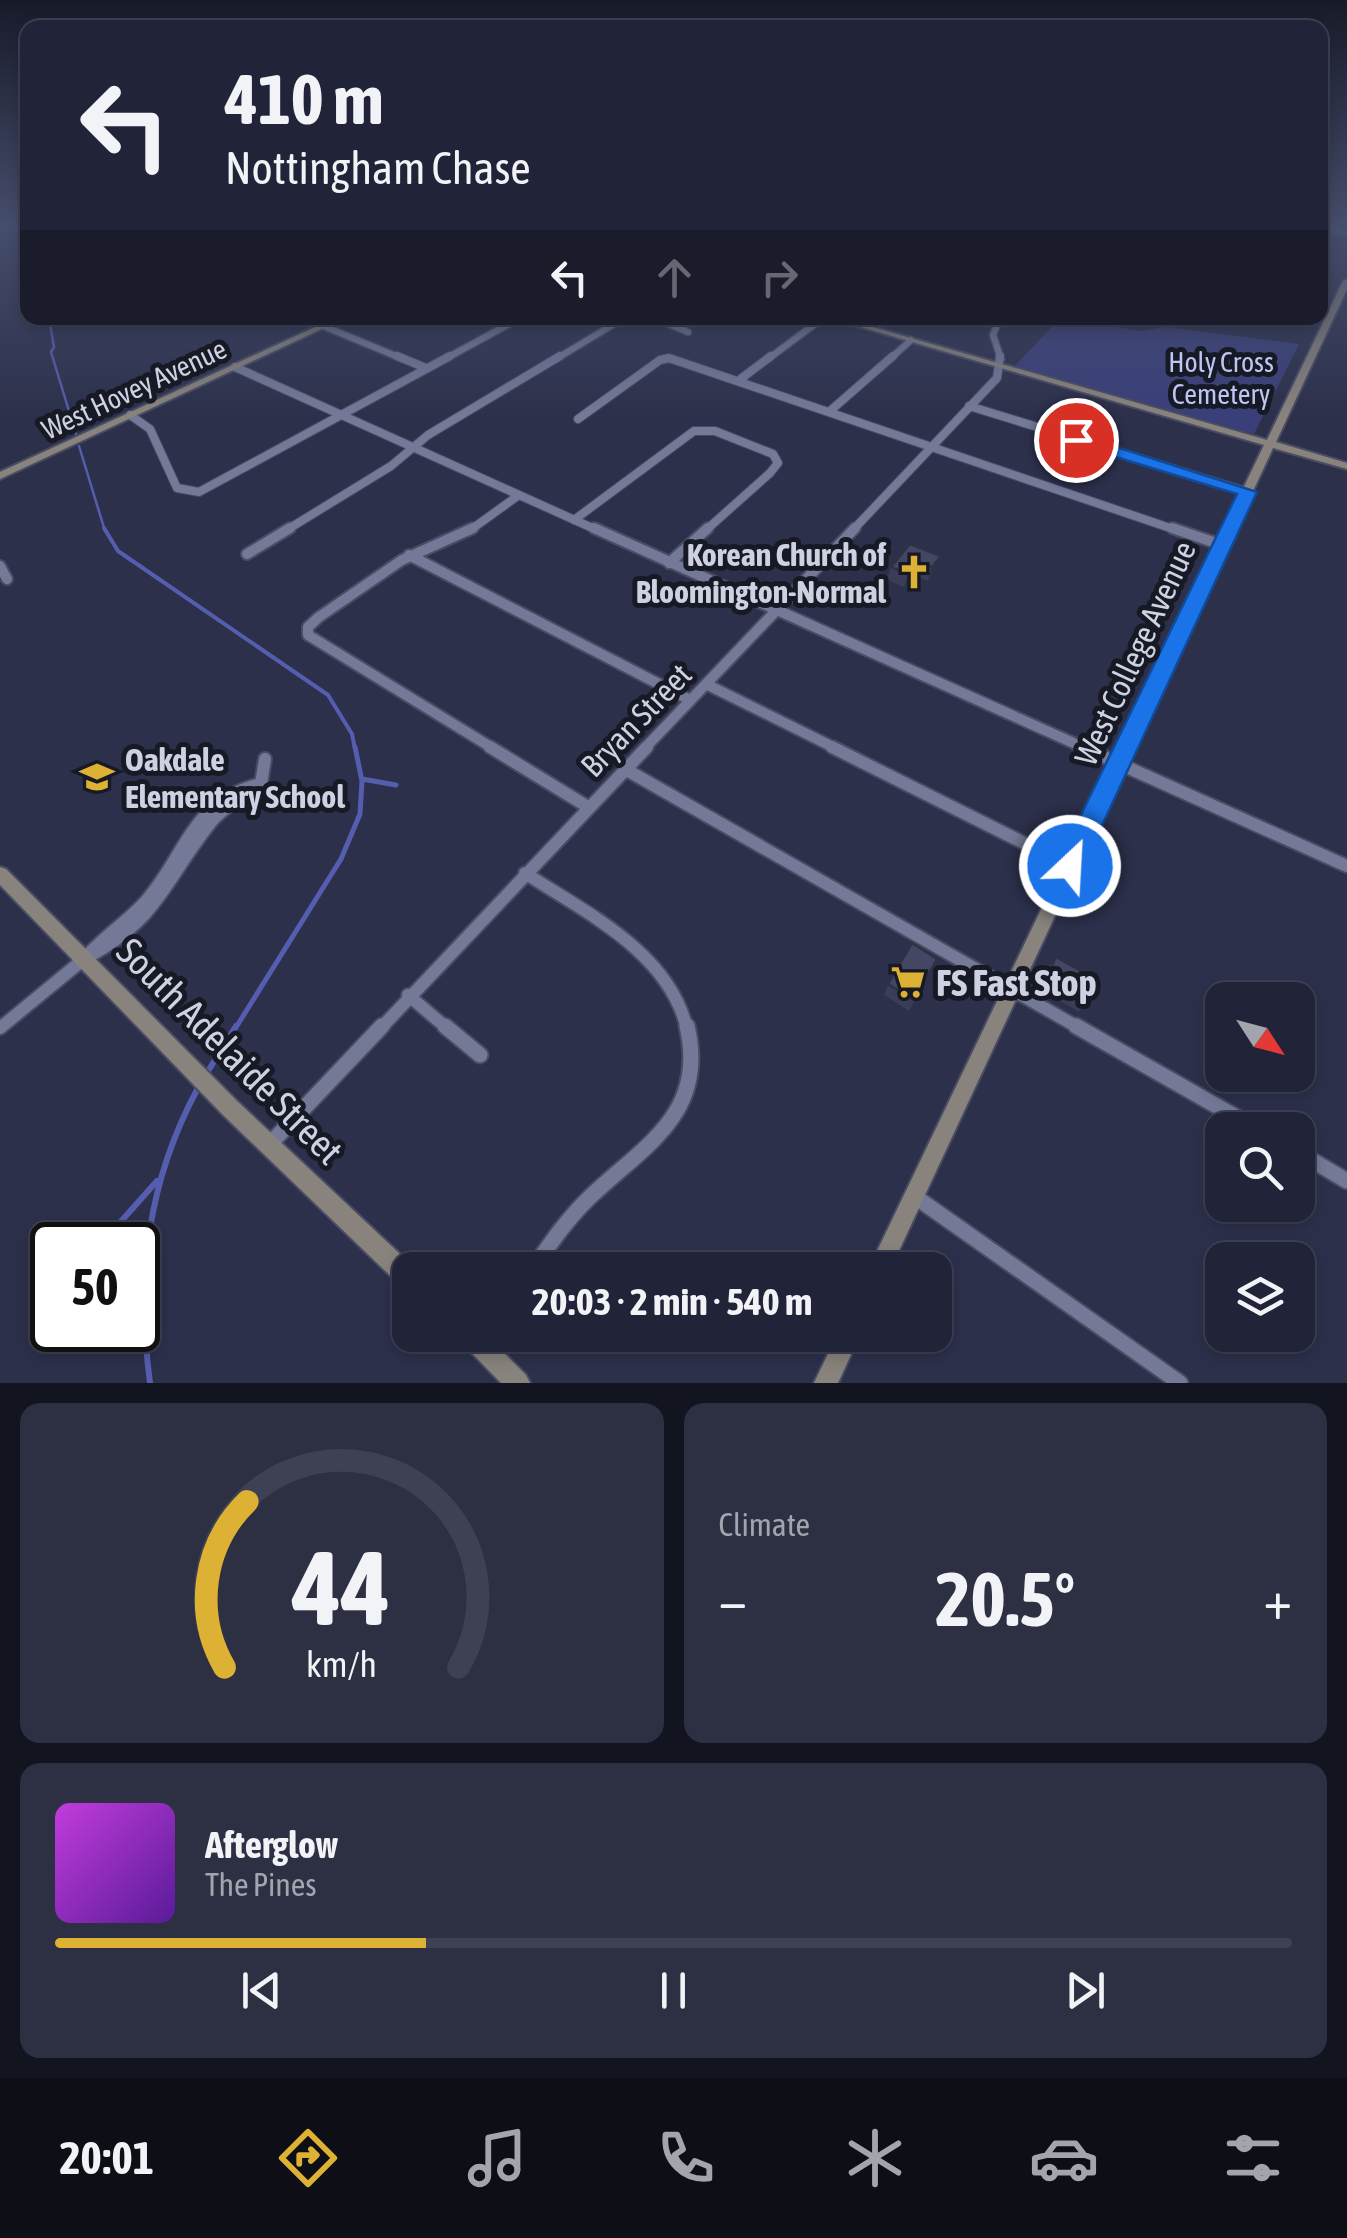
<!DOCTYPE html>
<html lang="en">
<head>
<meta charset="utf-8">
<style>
  body { margin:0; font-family:"Asap Condensed",sans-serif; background:#2d3043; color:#f1f3f6; height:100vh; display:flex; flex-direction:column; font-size:38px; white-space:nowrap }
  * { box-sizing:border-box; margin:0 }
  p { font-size:32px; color:#a2a4ae }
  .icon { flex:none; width:55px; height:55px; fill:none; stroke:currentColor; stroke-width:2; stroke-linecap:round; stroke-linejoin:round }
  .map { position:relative; height:1383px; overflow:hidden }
  .panel { display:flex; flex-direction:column; gap:20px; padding:20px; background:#12141f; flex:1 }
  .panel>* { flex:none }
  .hud { position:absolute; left:20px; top:20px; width:1308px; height:305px; border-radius:20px; box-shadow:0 5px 15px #0003,0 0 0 2px #3e4153; background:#212438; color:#f1f3f6; overflow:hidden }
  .needle { width:65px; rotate:126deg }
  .tools { position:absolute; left:1205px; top:982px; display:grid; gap:20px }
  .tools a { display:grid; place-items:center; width:110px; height:110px; border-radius:20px; background:#212438; box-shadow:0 5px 15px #0003,0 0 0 2px #3e4153; font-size:50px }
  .speed { position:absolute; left:30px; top:1222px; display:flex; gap:20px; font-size:50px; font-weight:700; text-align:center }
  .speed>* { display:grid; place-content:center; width:130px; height:130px; border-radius:50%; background:#212438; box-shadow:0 5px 15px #0003,0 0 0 2px #3e4153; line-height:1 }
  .speed .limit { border:5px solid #111; border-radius:15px; background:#fff; color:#111 }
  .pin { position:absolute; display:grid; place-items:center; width:85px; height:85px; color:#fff; margin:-42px; border:5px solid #fff; border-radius:50%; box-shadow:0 2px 10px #0007 }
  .me { position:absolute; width:110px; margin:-55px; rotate:25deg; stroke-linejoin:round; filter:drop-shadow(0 0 8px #0008) }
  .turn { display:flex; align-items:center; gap:35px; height:210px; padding:0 40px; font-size:45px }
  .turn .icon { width:130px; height:130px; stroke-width:2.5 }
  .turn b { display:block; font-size:70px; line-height:85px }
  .lanes { display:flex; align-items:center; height:95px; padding:0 40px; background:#0003; justify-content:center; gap:50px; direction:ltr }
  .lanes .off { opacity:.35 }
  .big { font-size:75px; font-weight:700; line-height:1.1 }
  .panel .widget { flex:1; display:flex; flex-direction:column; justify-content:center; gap:15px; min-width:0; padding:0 35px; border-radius:20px; background:#2d3043 }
  .panel .dial { align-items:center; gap:0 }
  .dial svg { height:260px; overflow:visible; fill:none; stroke:#3e4153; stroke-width:7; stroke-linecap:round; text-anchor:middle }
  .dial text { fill:#f1f3f6; stroke:none }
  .song { display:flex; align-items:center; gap:30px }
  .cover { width:120px; height:120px; border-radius:15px; background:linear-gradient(135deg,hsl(290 70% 55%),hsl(270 70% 35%)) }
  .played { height:10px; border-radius:5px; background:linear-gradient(90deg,#ddb133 30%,#3e4153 30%) }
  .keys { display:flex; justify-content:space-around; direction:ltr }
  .heat { display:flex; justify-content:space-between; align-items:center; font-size:55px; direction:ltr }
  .panel .tiles { flex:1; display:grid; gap:20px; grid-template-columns:1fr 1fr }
  .widget:last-child { grid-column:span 2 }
  .trip { position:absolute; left:392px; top:1252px; width:560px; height:100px; border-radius:20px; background:#212438; box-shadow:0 5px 15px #0003,0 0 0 2px #3e4153; font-weight:700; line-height:100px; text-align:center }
  .menu { display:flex; height:160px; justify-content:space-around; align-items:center; background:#0d0e16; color:#a2a4ae }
  .menu .icon { width:70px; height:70px }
  .menu .current { color:#ddb133 }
  .menu b { font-size:45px; color:#f1f3f6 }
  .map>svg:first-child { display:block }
</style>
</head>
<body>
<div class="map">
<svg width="1347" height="1383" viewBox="0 0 1347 1383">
  <rect width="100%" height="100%" fill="#2c304b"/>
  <path fill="#3a3f79" d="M 1060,318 L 1141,331 L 1165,327 L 1299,344 L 1254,434 L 1014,367 Z"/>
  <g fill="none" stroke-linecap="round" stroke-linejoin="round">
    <path stroke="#555daf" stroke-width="2.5" d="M 21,223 L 28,239
      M 49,318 L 54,347 L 51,352 L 76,434
      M 79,446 L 105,531"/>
    <path stroke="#555daf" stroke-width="4" d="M 104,528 L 118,551 L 328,695 L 352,734 L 355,749"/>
    <path stroke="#555daf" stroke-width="5" d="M 362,779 L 396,785
      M 235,1029 L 341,859 L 360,814 L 362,781 L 355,747"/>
    <path stroke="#555daf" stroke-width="6" d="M 205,1076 L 236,1026
      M 101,1237 L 116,1227 L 157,1181
      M 150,1383 C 136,1278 147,1182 198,1088"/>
    <g stroke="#494c62" stroke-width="9">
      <path id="street-far4" d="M 1320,228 L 1347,233
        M 304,318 L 403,359
        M 476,318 L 503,326
        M 654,318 L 688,332
        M 1000,318 L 993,335 L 1001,359
        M 445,359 L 520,318
        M 556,359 L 624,318
        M 666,359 L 671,359
        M 768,359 L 823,318
        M 890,359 L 911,340"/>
    </g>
    <g stroke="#494c62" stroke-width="10">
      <path id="street-far3" d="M 397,356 L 426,368
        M 235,367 L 599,531
        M 738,381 L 771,356
        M 969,406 L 1248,492
        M 830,411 L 893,356
        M 130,415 L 150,429 L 177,488 L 199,492 L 450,356
        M 578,419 L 660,360 L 669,358 L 1179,531
        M 574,520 L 694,431 L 715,431 L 773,454 L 778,463 L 770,473 L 705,531
        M 285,531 L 391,466 L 428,435 L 560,356
        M 469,531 L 519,495
        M 852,531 L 997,378 L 1000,356"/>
    </g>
    <g stroke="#494c62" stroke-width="14">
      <path id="street-far2" d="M 473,528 L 402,560 L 319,617 L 308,627 L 308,635 L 494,749
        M 594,528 L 1087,749
        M 1172,528 L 1222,545
        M 247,554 L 290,528
        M 409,555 L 690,700
        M 669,563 L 708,528
        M 0,566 L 7,579
        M 706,684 L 837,749
        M 644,749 L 855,528"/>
    </g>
    <g stroke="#494c62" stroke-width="16">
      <path id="street-far1" d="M 490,747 L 588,807
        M 832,747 L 1070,866
        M 1082,747 L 1347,866
        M 265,759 L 261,784 L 271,805
        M 625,769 L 1081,1029
        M 261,784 C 245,796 223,807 211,822 C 163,882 159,920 84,959 C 103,937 127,922 146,901 C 187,854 192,800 261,784 Z
        M 525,873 C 586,913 669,952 687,1029
        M 408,995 L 448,1029
        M 0,1028 L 84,959
        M 380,1029 L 647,747"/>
    </g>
    <g stroke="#494c62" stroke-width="19">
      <path id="street" d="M 445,1026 L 480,1055
        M 1076,1026 L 1259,1130
        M 269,1145 L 382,1026
        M 1298,1152 L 1347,1181
        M 914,1196 L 1180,1383
        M 532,1270 C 550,1244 567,1219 590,1197 C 642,1147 708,1115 687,1026"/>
    </g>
    <g stroke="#494c62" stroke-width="4">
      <path id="secondary" d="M 1347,279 L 1347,289 L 1276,442 L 1347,463 L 1347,469 L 1273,448 L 890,1270 L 868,1270 L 1264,445 L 830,318 L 841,318 L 1267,440 L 1343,281 Z
        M 335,318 L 345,318 L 0,479 L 0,472 Z
        M 0,867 L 6,869 L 237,1101 L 417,1270 L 410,1270 L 410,1290 L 402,1287 L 223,1115 L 0,885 Z
        M 459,1335 L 486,1335 L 526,1375 L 530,1383 L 501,1383 L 462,1343 Z
        M 837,1335 L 860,1335 L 838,1383 L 814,1383 Z"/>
    </g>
    <use href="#street-far4" stroke="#747998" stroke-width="6"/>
    <use href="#street-far3" stroke="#747998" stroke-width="8"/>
    <use href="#street-far2" stroke="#747998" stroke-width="10"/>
    <use href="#street-far1" stroke="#747998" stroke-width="12"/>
    <use href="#street" stroke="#747998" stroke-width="15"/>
    <use href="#secondary" fill="#89837d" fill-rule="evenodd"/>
  </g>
  <path fill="#3a3d55" d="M 910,544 L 937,570 L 928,581 L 914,575 L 904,587 L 887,580 L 891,567 Z
    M 1056,957 L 1088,1001 L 1079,1012 L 1039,988 L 1048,968 Z
    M 937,959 L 909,1011 L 884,995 L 888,984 Z"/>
  <path fill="#2f3245" d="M 941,556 L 937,570 L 928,581 L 932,567 Z
    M 918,562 L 914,575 L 904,587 L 908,574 Z"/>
  <path fill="#434763" stroke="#2f3245" stroke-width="2.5" d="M 910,544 L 941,556 L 932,567 L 918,562 L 908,574 L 891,567 Z
    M 912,943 L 937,959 L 914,1000 L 888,984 Z
    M 1056,957 L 1097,980 L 1088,1001 L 1047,977 Z"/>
  <linearGradient id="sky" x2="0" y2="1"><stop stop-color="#181a29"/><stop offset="0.54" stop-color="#454e6c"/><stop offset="1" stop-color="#454e6c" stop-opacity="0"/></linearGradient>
  <rect width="1347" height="416" fill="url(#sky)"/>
  <path fill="#1a73e8" stroke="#114b97" stroke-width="2.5" d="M 1070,436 L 1082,436 L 1257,492 L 1079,875 L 1070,878 L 1060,875 L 1056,866 L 1237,494 L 1070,443 Z"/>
  <defs>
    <g id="church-bare" transform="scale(2.7)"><path d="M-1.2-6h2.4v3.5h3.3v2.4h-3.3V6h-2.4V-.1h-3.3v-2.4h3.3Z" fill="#ddb133" stroke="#171925" stroke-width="2.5" paint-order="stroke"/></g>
    <g id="school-bare" transform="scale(2.7)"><path d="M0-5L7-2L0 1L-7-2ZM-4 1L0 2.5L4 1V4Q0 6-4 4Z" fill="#ddb133" stroke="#171925" stroke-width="2.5" paint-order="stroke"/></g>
    <g id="supermarket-bare" transform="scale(2.7)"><path d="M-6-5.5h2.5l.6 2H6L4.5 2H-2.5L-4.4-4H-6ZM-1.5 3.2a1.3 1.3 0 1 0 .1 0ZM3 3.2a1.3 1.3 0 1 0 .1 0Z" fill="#ddb133" stroke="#171925" stroke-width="2.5" paint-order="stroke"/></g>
  </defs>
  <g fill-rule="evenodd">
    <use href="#church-bare" x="914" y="572"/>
    <use href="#school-bare" x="97" y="777"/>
    <use href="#supermarket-bare" x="908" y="982"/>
  </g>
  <g text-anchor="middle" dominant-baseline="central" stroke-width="10" stroke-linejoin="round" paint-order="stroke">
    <g font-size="28" fill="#bec6f3" stroke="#171925">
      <text x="1221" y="362">Holy Cross<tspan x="1221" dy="32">Cemetery</tspan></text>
    </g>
    <g font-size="28" fill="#cdd1e2" stroke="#171925">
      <text transform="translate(134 389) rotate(-25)">West Hovey Avenue</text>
    </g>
    <g font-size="32" font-weight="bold" fill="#cdd1e2" stroke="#171925" text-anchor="end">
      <text x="886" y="554">Korean Church of<tspan x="886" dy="37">Bloomington-Normal</tspan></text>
      <text x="125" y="759" text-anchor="start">Oakdale<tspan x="125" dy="37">Elementary School</tspan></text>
    </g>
    <g font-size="32" fill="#cdd1e2" stroke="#171925">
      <text transform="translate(1135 653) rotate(-65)">West College Avenue</text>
      <text transform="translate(636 720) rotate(-46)">Bryan Street</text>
    </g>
    <g font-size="38" font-weight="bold" fill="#cdd1e2" stroke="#171925" text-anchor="start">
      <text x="936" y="982">FS Fast Stop</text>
    </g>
    <g font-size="38" fill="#cdd1e2" stroke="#171925">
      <text transform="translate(230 1051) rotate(45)">South Adelaide Street</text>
    </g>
  </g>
</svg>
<div class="tools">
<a><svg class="needle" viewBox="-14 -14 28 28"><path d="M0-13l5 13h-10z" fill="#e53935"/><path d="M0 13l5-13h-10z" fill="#a2a4ae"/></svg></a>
<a><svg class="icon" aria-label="search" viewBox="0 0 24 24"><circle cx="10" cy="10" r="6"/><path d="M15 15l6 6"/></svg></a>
<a><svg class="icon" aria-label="layers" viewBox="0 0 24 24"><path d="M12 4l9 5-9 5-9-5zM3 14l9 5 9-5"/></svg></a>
</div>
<div class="speed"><div class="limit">50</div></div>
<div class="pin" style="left:1076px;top:440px;background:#d93025"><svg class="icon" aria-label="arrive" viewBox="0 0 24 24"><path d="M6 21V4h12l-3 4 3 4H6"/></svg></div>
<svg class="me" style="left:1070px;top:866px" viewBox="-20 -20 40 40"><circle r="17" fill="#1a73e8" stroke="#fff" stroke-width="3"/><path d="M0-11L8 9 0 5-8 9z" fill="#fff"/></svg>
<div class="trip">20:03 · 2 min · 540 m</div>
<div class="hud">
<div class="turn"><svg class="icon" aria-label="left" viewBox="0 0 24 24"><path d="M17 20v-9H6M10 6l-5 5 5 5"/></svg><div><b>410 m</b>Nottingham Chase</div></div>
<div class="lanes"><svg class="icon" aria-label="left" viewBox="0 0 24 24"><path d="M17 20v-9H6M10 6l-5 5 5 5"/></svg><svg class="icon off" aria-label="ahead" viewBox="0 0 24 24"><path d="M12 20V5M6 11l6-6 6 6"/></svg><svg class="icon off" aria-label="right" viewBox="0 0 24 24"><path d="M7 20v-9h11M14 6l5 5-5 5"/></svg></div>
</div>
</div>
<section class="panel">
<div class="tiles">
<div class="widget dial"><svg viewBox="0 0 100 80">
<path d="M14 69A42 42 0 1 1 86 69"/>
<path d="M14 69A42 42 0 0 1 21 18" stroke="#ddb133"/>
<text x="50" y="56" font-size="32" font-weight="700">44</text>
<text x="50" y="72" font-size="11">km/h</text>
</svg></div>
<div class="widget"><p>Climate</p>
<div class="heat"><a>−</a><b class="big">20.5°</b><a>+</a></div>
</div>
<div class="widget">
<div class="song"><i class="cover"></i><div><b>Afterglow</b><p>The Pines</p></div></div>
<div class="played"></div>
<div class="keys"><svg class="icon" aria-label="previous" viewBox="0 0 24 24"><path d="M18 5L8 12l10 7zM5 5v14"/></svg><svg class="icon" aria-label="pause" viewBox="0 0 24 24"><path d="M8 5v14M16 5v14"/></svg><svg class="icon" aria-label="next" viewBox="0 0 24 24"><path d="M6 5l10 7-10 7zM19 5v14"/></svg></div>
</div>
</div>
</section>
<nav class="menu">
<b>20:01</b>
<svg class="icon current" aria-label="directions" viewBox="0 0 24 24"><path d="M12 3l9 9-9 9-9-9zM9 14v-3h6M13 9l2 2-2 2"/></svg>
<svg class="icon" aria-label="music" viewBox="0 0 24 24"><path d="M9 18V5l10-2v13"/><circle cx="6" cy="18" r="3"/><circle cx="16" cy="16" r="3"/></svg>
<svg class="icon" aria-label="phone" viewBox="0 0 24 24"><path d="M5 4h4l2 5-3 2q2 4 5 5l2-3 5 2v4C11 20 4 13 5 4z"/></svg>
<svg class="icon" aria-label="climate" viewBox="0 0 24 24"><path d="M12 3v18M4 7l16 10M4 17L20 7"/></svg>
<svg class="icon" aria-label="car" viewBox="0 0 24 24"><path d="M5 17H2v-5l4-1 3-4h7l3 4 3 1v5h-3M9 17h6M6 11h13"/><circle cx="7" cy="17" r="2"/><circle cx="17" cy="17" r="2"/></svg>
<svg class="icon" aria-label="filters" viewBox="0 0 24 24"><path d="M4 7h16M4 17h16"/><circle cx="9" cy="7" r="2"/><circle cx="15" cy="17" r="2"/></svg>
</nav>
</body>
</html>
